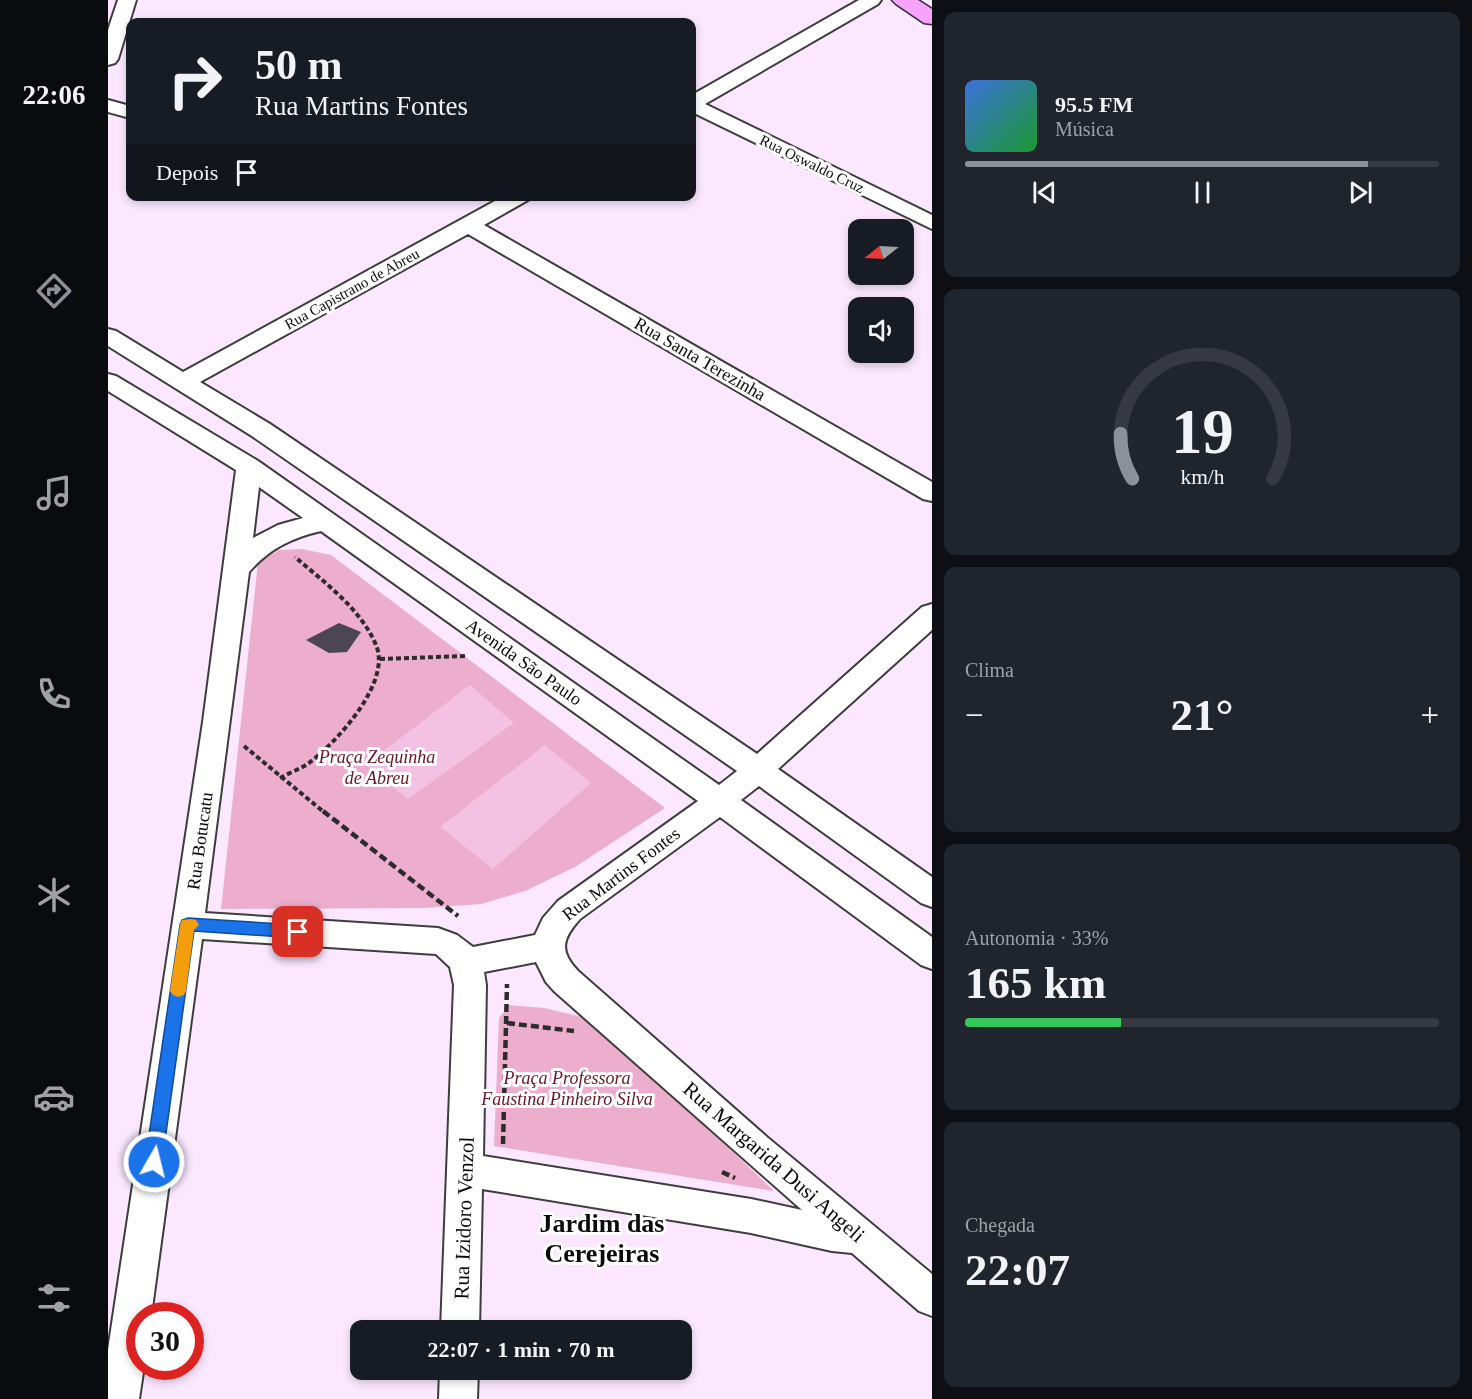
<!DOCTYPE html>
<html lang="pt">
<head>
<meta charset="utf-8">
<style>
  body { margin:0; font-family:Georgia,serif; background:#20242c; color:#f1f3f6; height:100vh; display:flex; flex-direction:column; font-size:22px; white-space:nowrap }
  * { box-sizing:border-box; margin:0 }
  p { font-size:20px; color:#9ea1a6 }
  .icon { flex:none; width:33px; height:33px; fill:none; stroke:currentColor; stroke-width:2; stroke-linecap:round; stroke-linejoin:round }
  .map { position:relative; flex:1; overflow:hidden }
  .panel { display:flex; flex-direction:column; gap:12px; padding:12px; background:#0d0f14; width:540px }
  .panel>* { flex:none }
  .guide { position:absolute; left:18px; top:18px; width:570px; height:183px; border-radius:12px; box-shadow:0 3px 9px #0003; background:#171b24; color:#f1f3f6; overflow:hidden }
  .needle { width:39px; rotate:252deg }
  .controls { position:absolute; left:740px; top:219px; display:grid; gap:12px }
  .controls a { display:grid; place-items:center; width:66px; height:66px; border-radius:12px; background:#171b24; box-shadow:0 3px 9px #0003; font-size:30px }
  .speed { position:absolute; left:18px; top:1302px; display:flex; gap:12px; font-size:30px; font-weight:700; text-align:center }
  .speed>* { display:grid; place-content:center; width:78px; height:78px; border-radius:50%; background:#171b24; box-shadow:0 3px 9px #0003; line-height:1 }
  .speed .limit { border:9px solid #d22; background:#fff; color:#111 }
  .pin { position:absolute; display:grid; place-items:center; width:51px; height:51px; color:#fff; margin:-26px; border-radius:12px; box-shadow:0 3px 9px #0006 }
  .me { position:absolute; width:66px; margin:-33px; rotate:8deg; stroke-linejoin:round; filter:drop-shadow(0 0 4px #0008) }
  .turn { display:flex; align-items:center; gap:21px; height:126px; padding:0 30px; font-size:27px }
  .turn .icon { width:78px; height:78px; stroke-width:2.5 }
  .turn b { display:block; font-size:42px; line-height:51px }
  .then { display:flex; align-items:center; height:57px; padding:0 30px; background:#0003; gap:12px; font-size:22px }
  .big { font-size:45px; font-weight:800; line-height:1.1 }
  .panel .widget { flex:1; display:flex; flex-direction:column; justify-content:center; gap:9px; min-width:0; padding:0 21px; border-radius:12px; background:#20242c }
  .panel .dial { align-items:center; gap:0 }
  .dial svg { height:156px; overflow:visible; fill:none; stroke:#363941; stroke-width:7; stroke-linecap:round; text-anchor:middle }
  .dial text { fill:#f1f3f6; stroke:none }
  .song { display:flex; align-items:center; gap:18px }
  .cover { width:72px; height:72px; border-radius:9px; background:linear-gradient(135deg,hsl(220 70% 55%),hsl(130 70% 35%)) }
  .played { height:6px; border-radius:3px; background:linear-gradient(90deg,#8c9099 85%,#363941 85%) }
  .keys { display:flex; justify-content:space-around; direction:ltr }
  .heat { display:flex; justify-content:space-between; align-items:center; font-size:33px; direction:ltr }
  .charge { height:9px; border-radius:4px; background:linear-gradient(90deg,#34c759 33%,#363941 0) }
  .trip { position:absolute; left:242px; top:1320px; width:342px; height:60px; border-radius:12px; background:#171b24; box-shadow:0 3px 9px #0003; font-weight:800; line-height:60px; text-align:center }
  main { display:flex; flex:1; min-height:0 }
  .dock { display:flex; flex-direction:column; width:108px; justify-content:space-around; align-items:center; background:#090b0e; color:#9ea1a6 }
  .dock .icon { width:42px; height:42px }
  .dock .on { color:#8c9099 }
  .dock b { font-size:27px; color:#f1f3f6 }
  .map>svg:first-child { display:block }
</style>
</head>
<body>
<main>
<nav class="dock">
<b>22:06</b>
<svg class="icon on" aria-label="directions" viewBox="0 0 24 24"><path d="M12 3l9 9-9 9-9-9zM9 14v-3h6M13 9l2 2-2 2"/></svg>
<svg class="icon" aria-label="music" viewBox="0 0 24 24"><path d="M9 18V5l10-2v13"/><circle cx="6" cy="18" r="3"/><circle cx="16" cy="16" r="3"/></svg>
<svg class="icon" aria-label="phone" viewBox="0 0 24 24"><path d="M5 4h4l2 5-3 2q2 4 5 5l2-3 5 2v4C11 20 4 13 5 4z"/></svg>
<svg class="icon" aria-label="climate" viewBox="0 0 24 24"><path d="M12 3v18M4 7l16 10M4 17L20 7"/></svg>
<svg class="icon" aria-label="car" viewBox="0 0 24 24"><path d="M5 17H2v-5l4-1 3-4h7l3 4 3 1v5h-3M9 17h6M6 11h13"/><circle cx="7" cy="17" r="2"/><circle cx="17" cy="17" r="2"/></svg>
<svg class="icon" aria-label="filters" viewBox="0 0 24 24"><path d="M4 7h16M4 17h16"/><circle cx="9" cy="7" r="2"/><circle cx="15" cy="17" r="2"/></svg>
</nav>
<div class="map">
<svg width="824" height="1399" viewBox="0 0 824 1399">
  <rect width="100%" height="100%" fill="#fbe8ff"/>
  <path fill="#edaece" d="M 194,549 L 223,555 L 557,808 L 467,867 L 417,891 L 373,904 L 316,908 L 113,909 L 150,562 L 171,550 Z
    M 401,1005 L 436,1008 L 487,1020 L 666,1191 L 386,1146 L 391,1018 Z"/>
  <path fill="#f3c1e1" d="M 362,685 L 406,723 L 300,799 L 257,765 Z
    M 437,745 L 483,783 L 385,869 L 332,827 Z"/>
  <path fill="#4c4654" d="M 231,623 L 253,632 L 239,652 L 221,653 L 198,640 Z"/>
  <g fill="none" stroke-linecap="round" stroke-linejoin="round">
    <g stroke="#3d3d3d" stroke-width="4">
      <path id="street" d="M 10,0 L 28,0 L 10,59 L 7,63 L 0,65 L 0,30 Z
        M 751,0 L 773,0 L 770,4 L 597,104 L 824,215 L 824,229 L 584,112 L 584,95 Z
        M 0,100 L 22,106 L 22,118 L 0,112 Z
        M 396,196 L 423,196 L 420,200 L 376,225 L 824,482 L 824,501 L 815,499 L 360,234 L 92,382 L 162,424 L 649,754 L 814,607 L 824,604 L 824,630 L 670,769 L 824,877 L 824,907 L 813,903 L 651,786 L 633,800 L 824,937 L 824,969 L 813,965 L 612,817 L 472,919 C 454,939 451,951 470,971 L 660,1138 L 824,1274 L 824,1316 L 811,1311 L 744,1253 L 724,1251 L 643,1233 L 374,1189 L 371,1330 L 333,1330 L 346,985 L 342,967 L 328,954 L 94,939 L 43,1316 L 32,1316 L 32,1366 L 36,1366 L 31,1399 L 0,1399 L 0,1350 L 95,722 L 128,470 L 0,391 L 0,374 L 8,376 L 150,461 L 611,785 L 629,771 L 144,436 L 0,346 L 0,329 L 8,331 L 75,372 ZM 151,487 L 195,518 L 170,525 L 145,538 ZM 213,531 L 590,801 L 450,901 L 435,918 L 427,935 L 365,947 L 349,935 L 330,928 L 97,913 L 141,572 C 161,549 183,538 213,531 ZM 428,962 L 438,982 L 446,991 L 694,1210 L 643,1199 L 375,1156 L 378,985 L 376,972 Z
        M 332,1370 L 370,1370 L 369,1399 L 331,1399 Z"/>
    </g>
    <g stroke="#2c2c2c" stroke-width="3">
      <path id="secondary" d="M 784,0 L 810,0 L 824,9 L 824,24 L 816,23 L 788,4 Z"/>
    </g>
    <path stroke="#2c2c2c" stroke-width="4" stroke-dasharray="5 3" stroke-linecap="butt" d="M 272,659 L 358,656
      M 136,746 L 217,813
      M 172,778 C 181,773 192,769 201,763 C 229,742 284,682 268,645 C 253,609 216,582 187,557"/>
    <path stroke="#2c2c2c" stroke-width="4.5" stroke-dasharray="8 4" stroke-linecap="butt" d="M 215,811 L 350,916
      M 399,1023 L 466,1031
      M 395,1144 L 399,984
      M 614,1172 L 627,1178"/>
    <use href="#street" fill="#fff" fill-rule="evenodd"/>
    <use href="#secondary" fill="#f6a3ff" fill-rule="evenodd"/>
  </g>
  <path fill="#1a73e8" stroke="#114b97" stroke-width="1.5" d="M 80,918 L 190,925 L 195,927 L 198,932 L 195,936 L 190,938 L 86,931 L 54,1162 L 52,1167 L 46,1170 L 40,1167 L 37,1162 L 72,925 L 74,920 Z"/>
  <path fill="#f59e0b" d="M 83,919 L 88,920 L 91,925 L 86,930 L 78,991 L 76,995 L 70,997 L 65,995 L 62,991 L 72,925 L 74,920 Z"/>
  <g text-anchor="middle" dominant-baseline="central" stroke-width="6" stroke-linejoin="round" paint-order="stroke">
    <g font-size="15" fill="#0a0a0a" stroke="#fff">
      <text transform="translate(704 164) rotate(26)">Rua Oswaldo Cruz</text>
      <text transform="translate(244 289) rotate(-29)">Rua Capistrano de Abreu</text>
    </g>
    <g font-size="18" fill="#0a0a0a" stroke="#fff">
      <text transform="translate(592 359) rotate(30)">Rua Santa Terezinha</text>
      <text transform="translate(416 662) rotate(35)">Avenida São Paulo</text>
      <text transform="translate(92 841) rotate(-82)">Rua Botucatu</text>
      <text transform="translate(513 874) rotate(-37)">Rua Martins Fontes</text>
    </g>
    <g font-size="18" font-style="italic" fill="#671626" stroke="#fff">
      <text x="269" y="757">Praça Zequinha<tspan x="269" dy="21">de Abreu</tspan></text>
      <text x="459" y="1078">Praça Professora<tspan x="459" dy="21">Faustina Pinheiro Silva</tspan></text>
    </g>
    <g font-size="21" fill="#0a0a0a" stroke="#fff">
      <text transform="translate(666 1162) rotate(41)">Rua Margarida Dusi Angeli</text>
      <text transform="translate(356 1218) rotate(-88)">Rua Izidoro Venzol</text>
    </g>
    <g font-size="26" font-weight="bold" fill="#0a0a0a" stroke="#fff">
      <text x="494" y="1223">Jardim das<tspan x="494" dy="30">Cerejeiras</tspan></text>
    </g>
  </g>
</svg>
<div class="controls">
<a><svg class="needle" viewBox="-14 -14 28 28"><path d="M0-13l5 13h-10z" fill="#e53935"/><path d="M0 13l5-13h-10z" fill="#9ea1a6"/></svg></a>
<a><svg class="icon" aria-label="sound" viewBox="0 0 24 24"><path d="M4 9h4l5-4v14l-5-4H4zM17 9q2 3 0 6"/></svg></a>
</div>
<div class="speed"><div class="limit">30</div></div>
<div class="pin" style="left:190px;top:932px;background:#d93025"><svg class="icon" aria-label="arrive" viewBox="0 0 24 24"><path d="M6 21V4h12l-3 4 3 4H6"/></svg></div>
<svg class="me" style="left:46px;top:1162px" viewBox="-20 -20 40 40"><circle r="17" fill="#1a73e8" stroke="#fff" stroke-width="3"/><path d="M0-11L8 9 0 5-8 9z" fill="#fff"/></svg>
<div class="trip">22:07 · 1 min · 70 m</div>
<div class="guide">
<div class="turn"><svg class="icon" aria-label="right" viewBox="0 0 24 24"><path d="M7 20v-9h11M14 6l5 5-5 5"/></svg><div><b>50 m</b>Rua Martins Fontes</div></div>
<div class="then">Depois<svg class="icon" aria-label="arrive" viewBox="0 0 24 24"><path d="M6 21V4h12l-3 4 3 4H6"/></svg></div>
</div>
</div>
<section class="panel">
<div class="widget">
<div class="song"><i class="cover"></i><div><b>95.5 FM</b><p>Música</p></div></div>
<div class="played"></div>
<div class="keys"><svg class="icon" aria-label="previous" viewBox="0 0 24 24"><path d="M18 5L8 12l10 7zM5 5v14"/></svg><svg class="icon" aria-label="pause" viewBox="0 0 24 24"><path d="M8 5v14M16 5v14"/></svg><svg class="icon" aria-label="next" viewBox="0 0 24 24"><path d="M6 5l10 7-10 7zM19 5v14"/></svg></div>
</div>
<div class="widget dial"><svg viewBox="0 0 100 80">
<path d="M14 69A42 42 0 1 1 86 69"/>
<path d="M14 69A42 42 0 0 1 8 46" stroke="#8c9099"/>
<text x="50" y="56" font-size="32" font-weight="700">19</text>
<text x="50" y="72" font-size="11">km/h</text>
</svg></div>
<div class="widget"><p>Clima</p>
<div class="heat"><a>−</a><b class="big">21°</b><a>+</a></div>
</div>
<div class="widget"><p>Autonomia · 33%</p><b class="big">165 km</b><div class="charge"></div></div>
<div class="widget"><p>Chegada</p><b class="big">22:07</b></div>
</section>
</main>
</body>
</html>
